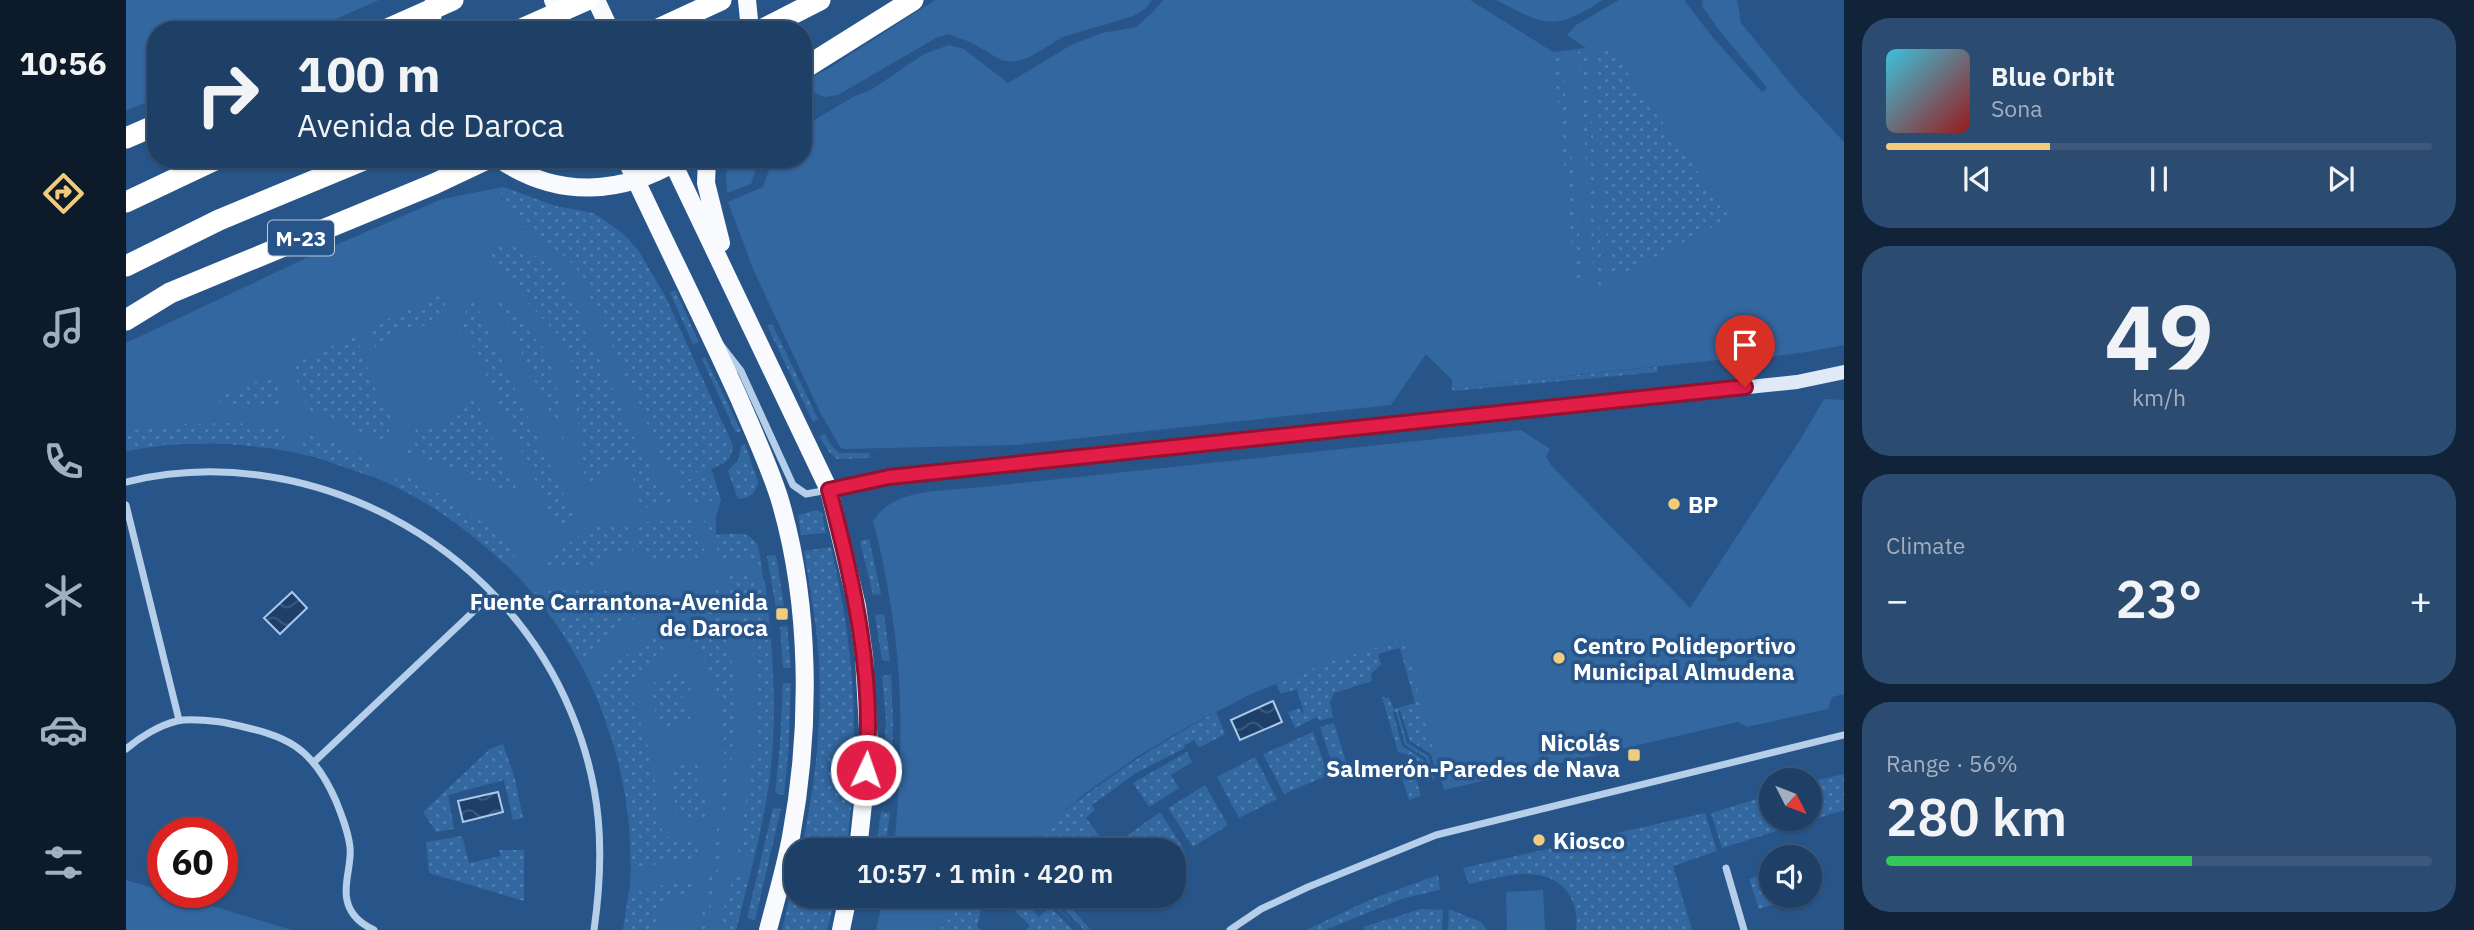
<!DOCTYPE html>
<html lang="en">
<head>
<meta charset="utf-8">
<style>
  body { margin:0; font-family:"IBM Plex Sans",sans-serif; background:#2b4b70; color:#f1f3f6; height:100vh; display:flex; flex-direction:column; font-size:26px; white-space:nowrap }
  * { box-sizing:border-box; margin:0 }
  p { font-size:23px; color:#a1afc0 }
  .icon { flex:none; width:38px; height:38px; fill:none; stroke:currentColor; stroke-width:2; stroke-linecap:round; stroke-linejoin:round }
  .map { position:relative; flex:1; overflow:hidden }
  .side { display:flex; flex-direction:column; gap:18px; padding:18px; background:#102339; width:630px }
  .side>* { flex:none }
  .hud { position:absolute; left:21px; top:21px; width:665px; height:147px; border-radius:28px; box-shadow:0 2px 5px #0004,0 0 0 2px #3c597b; background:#1e4067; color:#f1f3f6; overflow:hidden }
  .needle { width:46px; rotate:132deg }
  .controls { position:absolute; left:1633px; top:768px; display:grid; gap:14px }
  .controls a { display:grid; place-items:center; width:63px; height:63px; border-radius:50%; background:#1e4067; box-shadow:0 2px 5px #0004,0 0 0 2px #3c597b; font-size:35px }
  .speed { position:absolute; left:21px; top:817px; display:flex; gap:14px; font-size:35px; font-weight:700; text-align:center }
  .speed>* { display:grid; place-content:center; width:91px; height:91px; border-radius:50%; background:#1e4067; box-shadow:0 2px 5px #0004,0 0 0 2px #3c597b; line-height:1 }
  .speed .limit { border:10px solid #d22; background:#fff; color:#111 }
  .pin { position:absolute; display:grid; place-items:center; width:60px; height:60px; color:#fff; margin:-72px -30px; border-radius:50% 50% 50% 0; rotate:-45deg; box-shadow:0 0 7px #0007 }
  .pin .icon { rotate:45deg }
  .me { position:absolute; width:77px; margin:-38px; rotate:3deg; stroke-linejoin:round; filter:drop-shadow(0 0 5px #0008) }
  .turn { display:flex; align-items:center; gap:24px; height:147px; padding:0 35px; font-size:32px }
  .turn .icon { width:91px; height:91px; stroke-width:2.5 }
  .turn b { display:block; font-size:49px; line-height:60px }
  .big { font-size:52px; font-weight:600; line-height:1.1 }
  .side .tile { flex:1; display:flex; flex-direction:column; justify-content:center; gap:10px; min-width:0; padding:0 24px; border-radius:28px; background:#2b4b70 }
  .side .dial { align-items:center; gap:0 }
  .dial b { font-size:91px; line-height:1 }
  .song { display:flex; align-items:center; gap:21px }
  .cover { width:84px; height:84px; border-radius:10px; background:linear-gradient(135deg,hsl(190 70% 55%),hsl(0 70% 35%)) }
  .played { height:7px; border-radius:4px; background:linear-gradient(90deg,#f0cc7c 30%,#3c597b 30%) }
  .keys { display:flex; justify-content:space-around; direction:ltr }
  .heat { display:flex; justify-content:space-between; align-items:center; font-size:38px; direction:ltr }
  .charge { height:10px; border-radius:5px; background:linear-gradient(90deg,#34c759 56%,#3c597b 0) }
  .trip { position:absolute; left:658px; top:838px; width:402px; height:70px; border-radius:28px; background:#1e4067; box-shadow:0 2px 5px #0004,0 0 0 2px #3c597b; font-weight:600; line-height:70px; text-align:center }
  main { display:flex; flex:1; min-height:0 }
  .menu { display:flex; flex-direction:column; width:126px; justify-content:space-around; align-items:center; background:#0c1a29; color:#a1afc0 }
  .menu .icon { width:49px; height:49px }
  .menu .selected { color:#f0cc7c }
  .menu b { font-size:32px; color:#f1f3f6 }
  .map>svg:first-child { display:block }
</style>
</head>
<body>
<main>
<nav class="menu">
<b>10:56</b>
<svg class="icon selected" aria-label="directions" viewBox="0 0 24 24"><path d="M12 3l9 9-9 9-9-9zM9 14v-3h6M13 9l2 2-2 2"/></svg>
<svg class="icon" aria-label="music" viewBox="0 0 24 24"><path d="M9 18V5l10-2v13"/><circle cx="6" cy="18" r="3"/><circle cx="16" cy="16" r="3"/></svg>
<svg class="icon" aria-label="phone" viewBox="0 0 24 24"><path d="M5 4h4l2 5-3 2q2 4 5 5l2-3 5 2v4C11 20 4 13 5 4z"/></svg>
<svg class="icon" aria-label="climate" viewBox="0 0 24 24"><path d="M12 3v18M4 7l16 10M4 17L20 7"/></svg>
<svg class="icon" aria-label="car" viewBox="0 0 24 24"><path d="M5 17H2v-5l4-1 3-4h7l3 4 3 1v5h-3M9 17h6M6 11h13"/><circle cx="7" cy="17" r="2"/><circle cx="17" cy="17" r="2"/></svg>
<svg class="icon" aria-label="filters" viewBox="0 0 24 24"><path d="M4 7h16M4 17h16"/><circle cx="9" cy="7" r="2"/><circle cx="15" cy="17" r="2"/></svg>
</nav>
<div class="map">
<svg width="1718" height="930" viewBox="0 0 1718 930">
  <defs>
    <pattern id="garden-dots" width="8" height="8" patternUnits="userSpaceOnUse" patternTransform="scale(1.75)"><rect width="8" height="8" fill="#3367a0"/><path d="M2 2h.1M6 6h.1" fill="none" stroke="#527eae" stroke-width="1.8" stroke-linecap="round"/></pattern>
    <pattern id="water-waves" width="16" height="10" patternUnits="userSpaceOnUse" patternTransform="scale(1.75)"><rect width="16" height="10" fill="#1d3f69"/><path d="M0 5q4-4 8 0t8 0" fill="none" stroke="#3f5c80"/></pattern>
  </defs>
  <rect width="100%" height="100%" fill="#285589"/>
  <path fill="#3367a0" d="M 0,0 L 253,0 L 185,30 L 30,30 L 30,98 L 0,111 Z
    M 809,0 L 1026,0 L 1019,9 L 1007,16 L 937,37 L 902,58 L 886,62 L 875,60 L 844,42 L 822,34 L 810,38 L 712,95 L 699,97 L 677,88 L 677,80 L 700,70 Z
    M 1037,0 L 1344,0 L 1427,52 L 1460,48 L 1441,35 L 1450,25 L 1493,0 L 1558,0 L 1588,39 L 1636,92 L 1641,88 L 1593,30 L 1576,6 L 1577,0 L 1611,0 L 1615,23 L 1668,88 L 1718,142 L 1718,345 L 1681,352 L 1612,361 L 1611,358 L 1326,388 L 1326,380 L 1300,354 L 1265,405 L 889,445 L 718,449 L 714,447 L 695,414 L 627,269 L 602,202 L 637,187 L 647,159 L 677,159 L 677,128 L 683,123 L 727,97 L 745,90 L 798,54 L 823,45 L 838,49 L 882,83 L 945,45 L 976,33 L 1010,27 L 1026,13 Z
    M 1370,0 L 1477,0 C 1427,32 1420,26 1370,0 Z
    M 602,159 L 633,159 L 625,184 L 601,193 L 600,177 Z
    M 377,187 L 429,206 L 467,213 L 495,232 L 512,250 L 539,296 L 607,446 C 605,461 599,464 585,468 L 595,500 L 590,517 L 590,535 L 620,534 L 632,544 C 645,624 654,703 643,784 C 636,833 622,882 610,930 L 497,930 C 511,872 505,809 489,751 C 430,536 217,411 0,451 L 0,343 L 178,259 L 316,199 Z
    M 1698,399 L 1718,400 L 1718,694 L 1706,697 L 1702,709 L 1621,727 L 1612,722 L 1318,790 L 1277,639 L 1173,674 L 1123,695 L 1061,727 L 1014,755 L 961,792 L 892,850 L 768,850 C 776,759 779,681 762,590 C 758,567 754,545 747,522 C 765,487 823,491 857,487 L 1395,430 L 1424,449 L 1420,457 L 1425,465 L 1564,608 L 1674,440 Z
    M 0,880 L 166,930 L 0,930 Z
    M 1417,890 L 1419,930 L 1381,930 L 1380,892 Z
    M 758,896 L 845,896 L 813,930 L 750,930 Z"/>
  <path fill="url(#garden-dots)" d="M 1461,48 L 1477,286 L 1469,285 L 1452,49 Z
    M 1485,49 L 1604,218 L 1484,280 L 1468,53 Z
    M 1427,52 L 1435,53 L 1458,284 L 1450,284 Z
    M 377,187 L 429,206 L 467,213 L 495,232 L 512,250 L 539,296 L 607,446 C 604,472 569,471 547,476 L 541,468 L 453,272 C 439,251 414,243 396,227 C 386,218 380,205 375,193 Z
    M 387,241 L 435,273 L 510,442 L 527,473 L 553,504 L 514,508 C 512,485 506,472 491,456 L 461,493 L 443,347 L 356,253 Z
    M 326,290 L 309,326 C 284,324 265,332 252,354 L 242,328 Z
    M 549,290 L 573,342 L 567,344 L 544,293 Z
    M 372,295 L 426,358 L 438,442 L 369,297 Z
    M 346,296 L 447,515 L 432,529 L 344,340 L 332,331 Z
    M 646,324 L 692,419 L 687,422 L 641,325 Z
    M 230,335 C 239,357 250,404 268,418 L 258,444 L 214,421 L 183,412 L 165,366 Z
    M 579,357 L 615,431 L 610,433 L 576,359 Z
    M 1531,367 L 1532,372 L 1327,391 L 1326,388 Z
    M 145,375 L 162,409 L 84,401 Z
    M 348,397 L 395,498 L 322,467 L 280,454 L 291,427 C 316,430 334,418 348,397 Z
    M 111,423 L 160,429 L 156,449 L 92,443 L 39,444 L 0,451 L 0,431 L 57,424 Z
    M 179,434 L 209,443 L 250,464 L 244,476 L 175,452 Z
    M 699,434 L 704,444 L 713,453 L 743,453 L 744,458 L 711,459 L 703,452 L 693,436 Z
    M 619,444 L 632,482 C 629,494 625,498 612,499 L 602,471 L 613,459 L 615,445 Z
    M 272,473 C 316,493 357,518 391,554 L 379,564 C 344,533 309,505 267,485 Z
    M 587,475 L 595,500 L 566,503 L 551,481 Z
    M 691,510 L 696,513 L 700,533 L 675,535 L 672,515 Z
    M 590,517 L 590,535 C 622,532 630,531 635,565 L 603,560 L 597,566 L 589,543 L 576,518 Z
    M 564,519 L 583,560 L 519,561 L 518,551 L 513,551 L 512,523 Z
    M 505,524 L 507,551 L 475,553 L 476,564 L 414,568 L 462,528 Z
    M 743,539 L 755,594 L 747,595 L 734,541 Z
    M 705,547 C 729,650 735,745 720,850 L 675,850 C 689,789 696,726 693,663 C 691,625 684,588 678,551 Z
    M 650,555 L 658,606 L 650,608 L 641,556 Z
    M 610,572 L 639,581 C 651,679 652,755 629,853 L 612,853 L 629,742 L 627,631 L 613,632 L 601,579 Z
    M 469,587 L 523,607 L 453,661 L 429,620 L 408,592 Z
    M 592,587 C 606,641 611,696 606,751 C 603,789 596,826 593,863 L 586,864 C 595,802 610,730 583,670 C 578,659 570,649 563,638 L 580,626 L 566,606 Z
    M 758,614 L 764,661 L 756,660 L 749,615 Z
    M 661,626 L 665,668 L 657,668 L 654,627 Z
    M 528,635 L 542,654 L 502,686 L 526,759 L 537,837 L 576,838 L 573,858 L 505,868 C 504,850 504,831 502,813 C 498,769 484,722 464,682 Z
    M 1278,639 L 1315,778 L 1312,778 L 1305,754 L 1284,741 L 1274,710 L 1272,711 L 1281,743 L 1302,756 L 1309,779 L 1307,780 L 1300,758 L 1279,745 L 1270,712 L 1267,712 L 1276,746 L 1298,760 L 1304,781 L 1301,781 C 1296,765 1290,755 1272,752 L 1256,697 L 1263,698 L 1268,709 L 1289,703 L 1274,648 L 1252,654 L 1255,664 L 1245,674 L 1246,681 L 1208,693 L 1204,703 L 1207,717 L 1193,721 L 1191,717 L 1169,728 L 1162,712 L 1174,708 L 1176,713 L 1178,713 L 1171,689 L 1155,694 L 1150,684 L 1200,663 Z
    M 552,665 L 568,687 L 556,696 L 565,720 L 534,729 L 523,687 Z
    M 765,675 L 767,721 L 765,799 L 756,798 L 760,720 L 756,676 Z
    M 657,683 L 665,683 L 662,755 L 658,795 L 649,793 L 654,745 Z
    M 1090,712 L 1099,734 L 1073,748 L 1068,740 L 1058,746 L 1059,748 L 1010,773 L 966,805 L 969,810 L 960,818 L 979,844 L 972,850 L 965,850 L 951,841 L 938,850 L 892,850 C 953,796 1018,751 1090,712 Z
    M 1208,723 L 1222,768 L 1209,772 L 1194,727 Z
    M 1187,732 L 1202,775 L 1158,794 L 1137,754 Z
    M 377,744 L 389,779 L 397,818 L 387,820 L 378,780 L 322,795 L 328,829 L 310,832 L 297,812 L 364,749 Z
    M 1061,752 L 1066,762 L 1045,775 L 1053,788 L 1023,807 L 1007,783 Z
    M 1129,757 L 1151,799 L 1113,818 L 1091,777 Z
    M 572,763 L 570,790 L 583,793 L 580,821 L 551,820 L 544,764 Z
    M 1272,764 C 1289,765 1291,782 1295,796 L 1283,800 Z
    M 1718,774 L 1718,810 L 1596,848 L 1585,813 L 1631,799 L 1630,794 L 1645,791 L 1645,819 L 1684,819 L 1684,782 Z
    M 1079,785 L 1102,825 L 1067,847 L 1042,808 Z
    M 647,808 L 655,809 L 629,920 L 621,918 Z
    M 755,812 L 764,813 L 759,850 L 750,850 Z
    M 1034,812 L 1059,851 L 1048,859 L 1048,850 L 996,850 L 990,844 Z
    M 1579,813 L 1591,851 L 1547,866 L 1566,930 L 1450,930 C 1452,917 1449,904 1442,893 C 1418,861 1375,878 1343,884 L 1337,868 Z
    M 336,836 L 343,863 L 375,856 L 373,850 L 398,850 L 398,901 L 303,873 L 300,842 Z
    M 592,870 L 580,930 L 573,930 L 585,871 Z
    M 670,870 L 670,896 L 710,896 L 701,930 L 656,930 Z
    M 1645,871 L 1645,896 L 1650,896 L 1652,903 L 1633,909 L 1623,879 Z
    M 624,874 L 610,930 L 594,930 L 599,904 L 602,903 L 606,878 Z
    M 1312,875 L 1314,890 L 1278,898 L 1199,930 L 1180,930 L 1248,898 Z
    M 569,881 L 568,894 L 535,901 L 531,930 L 497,930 L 503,890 Z
    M 845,896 L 853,896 L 848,902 L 855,909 L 851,926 L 855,930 L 813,930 Z
    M 875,896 L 892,896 L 913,917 L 929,902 L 925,896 L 934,896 L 964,929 L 958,930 L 933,903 L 930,905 L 954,930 L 929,906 L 926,909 L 947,930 L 900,930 L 904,926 Z
    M 1295,909 L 1317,910 L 1316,930 L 1239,930 L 1237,927 Z
    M 1323,909 L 1355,922 L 1361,930 L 1322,930 Z"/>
  <path fill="url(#water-waves)" stroke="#aac9e9" stroke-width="2" d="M 166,592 L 181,608 L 154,634 L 138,618 Z
    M 1147,701 L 1156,722 L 1114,740 L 1105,720 Z
    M 372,792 L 377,812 L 337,822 L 332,801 Z"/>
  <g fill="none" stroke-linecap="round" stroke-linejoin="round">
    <path stroke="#b5cee9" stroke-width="7" d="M 594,344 L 615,371 L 667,485 L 680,494 L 702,490
      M 0,482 C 180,438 375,542 445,712 C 476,786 479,852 468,930
      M 0,505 L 53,720
      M 0,749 C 14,737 34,725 51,721 C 63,718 93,721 105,724 C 161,736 186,746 210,801 C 216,816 222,831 224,847 C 226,864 217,884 221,900 C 224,915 235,924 248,930
      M 188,762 L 366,594
      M 1600,868 L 1618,930
      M 1104,930 L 1135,909 L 1182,887 L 1310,835 L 1718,735"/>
    <path stroke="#dfeaf8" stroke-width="14" d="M 703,490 L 763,477 L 1671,382 L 1718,372"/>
    <path stroke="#f8fafe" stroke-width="18" d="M 427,0 L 440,30
      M 470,0 L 484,30
      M 621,0 L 624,30
      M 305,30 L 308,0
      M 373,159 C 432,199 496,195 555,159
      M 500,159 C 537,239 577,318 613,398 C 627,431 642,463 653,497 C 685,603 685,729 665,837 C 659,869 650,899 642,930
      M 545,159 L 703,490 L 731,606 L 738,656 L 743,747 L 732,850
      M 581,159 L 580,183 L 595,243
      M 715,930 L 722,896"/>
    <path stroke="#fff" stroke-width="21" d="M 530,30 L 595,0
      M 635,30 L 694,0
      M 677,69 L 787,0
      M 0,138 L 30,125
      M 0,202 L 91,159
      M 0,266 L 93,220 L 240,159
      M 0,320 L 44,293 L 308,184 L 361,159"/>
    <path stroke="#fff" stroke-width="21" d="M 259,30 L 327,0
      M 393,30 L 461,0"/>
  </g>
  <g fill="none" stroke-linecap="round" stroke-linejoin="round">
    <g stroke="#92132f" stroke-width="18">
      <path id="route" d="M 740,770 C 749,676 727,580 703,490 L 763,477 L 1619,387"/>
    </g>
    <use href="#route" stroke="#e11d48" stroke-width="12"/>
  </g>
  <g fill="#f0cc7c" stroke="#285589" stroke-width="2.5">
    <circle cx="1548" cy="504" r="7"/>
    <rect x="649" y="607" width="14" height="14" rx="3.5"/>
    <circle cx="1433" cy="658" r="7"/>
    <rect x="1501" y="748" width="14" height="14" rx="3.5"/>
    <circle cx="1413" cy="840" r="7"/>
  </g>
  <g text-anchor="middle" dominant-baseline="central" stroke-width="7" stroke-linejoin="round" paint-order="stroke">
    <rect fill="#285589" stroke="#beccdc" stroke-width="2" x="142" y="220.5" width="66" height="35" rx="5"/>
    <g font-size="21" font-weight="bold" fill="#fff">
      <text x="175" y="238">M-23</text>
    </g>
    <g font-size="23" font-weight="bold" fill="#fff" stroke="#285589" text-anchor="start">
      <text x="1562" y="504">BP</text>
      <text x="642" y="601" text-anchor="end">Fuente Carrantona-Avenida<tspan x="642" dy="26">de Daroca</tspan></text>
      <text x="1447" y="645">Centro Polideportivo<tspan x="1447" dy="26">Municipal Almudena</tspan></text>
      <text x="1494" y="742" text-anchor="end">Nicolás<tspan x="1494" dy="26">Salmerón-Paredes de Nava</tspan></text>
      <text x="1427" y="840">Kiosco</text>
    </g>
  </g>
</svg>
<div class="controls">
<a><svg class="needle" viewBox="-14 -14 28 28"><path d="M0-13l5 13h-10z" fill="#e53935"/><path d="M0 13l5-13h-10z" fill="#a1afc0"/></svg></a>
<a><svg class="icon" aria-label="sound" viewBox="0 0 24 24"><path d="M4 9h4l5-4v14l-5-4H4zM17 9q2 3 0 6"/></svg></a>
</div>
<div class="speed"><div class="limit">60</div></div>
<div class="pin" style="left:1619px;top:387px;background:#d93025"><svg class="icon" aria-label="arrive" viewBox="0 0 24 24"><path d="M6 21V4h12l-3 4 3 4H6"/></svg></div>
<svg class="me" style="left:740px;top:770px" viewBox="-20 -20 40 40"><circle r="17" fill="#e11d48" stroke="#fff" stroke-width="3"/><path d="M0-11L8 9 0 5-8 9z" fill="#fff"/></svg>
<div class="trip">10:57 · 1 min · 420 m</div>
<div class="hud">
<div class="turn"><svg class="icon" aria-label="right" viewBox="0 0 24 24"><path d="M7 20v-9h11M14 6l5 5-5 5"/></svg><div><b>100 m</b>Avenida de Daroca</div></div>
</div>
</div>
<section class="side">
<div class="tile">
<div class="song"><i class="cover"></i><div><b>Blue Orbit</b><p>Sona</p></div></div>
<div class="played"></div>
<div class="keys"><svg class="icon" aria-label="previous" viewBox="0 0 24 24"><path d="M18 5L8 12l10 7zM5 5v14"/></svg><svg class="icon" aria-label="pause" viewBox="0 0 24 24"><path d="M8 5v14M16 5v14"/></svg><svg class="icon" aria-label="next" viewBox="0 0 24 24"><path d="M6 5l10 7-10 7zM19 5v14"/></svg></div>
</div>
<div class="tile dial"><b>49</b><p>km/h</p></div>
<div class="tile"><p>Climate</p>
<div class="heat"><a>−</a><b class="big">23°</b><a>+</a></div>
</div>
<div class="tile"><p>Range · 56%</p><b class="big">280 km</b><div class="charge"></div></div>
</section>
</main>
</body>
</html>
